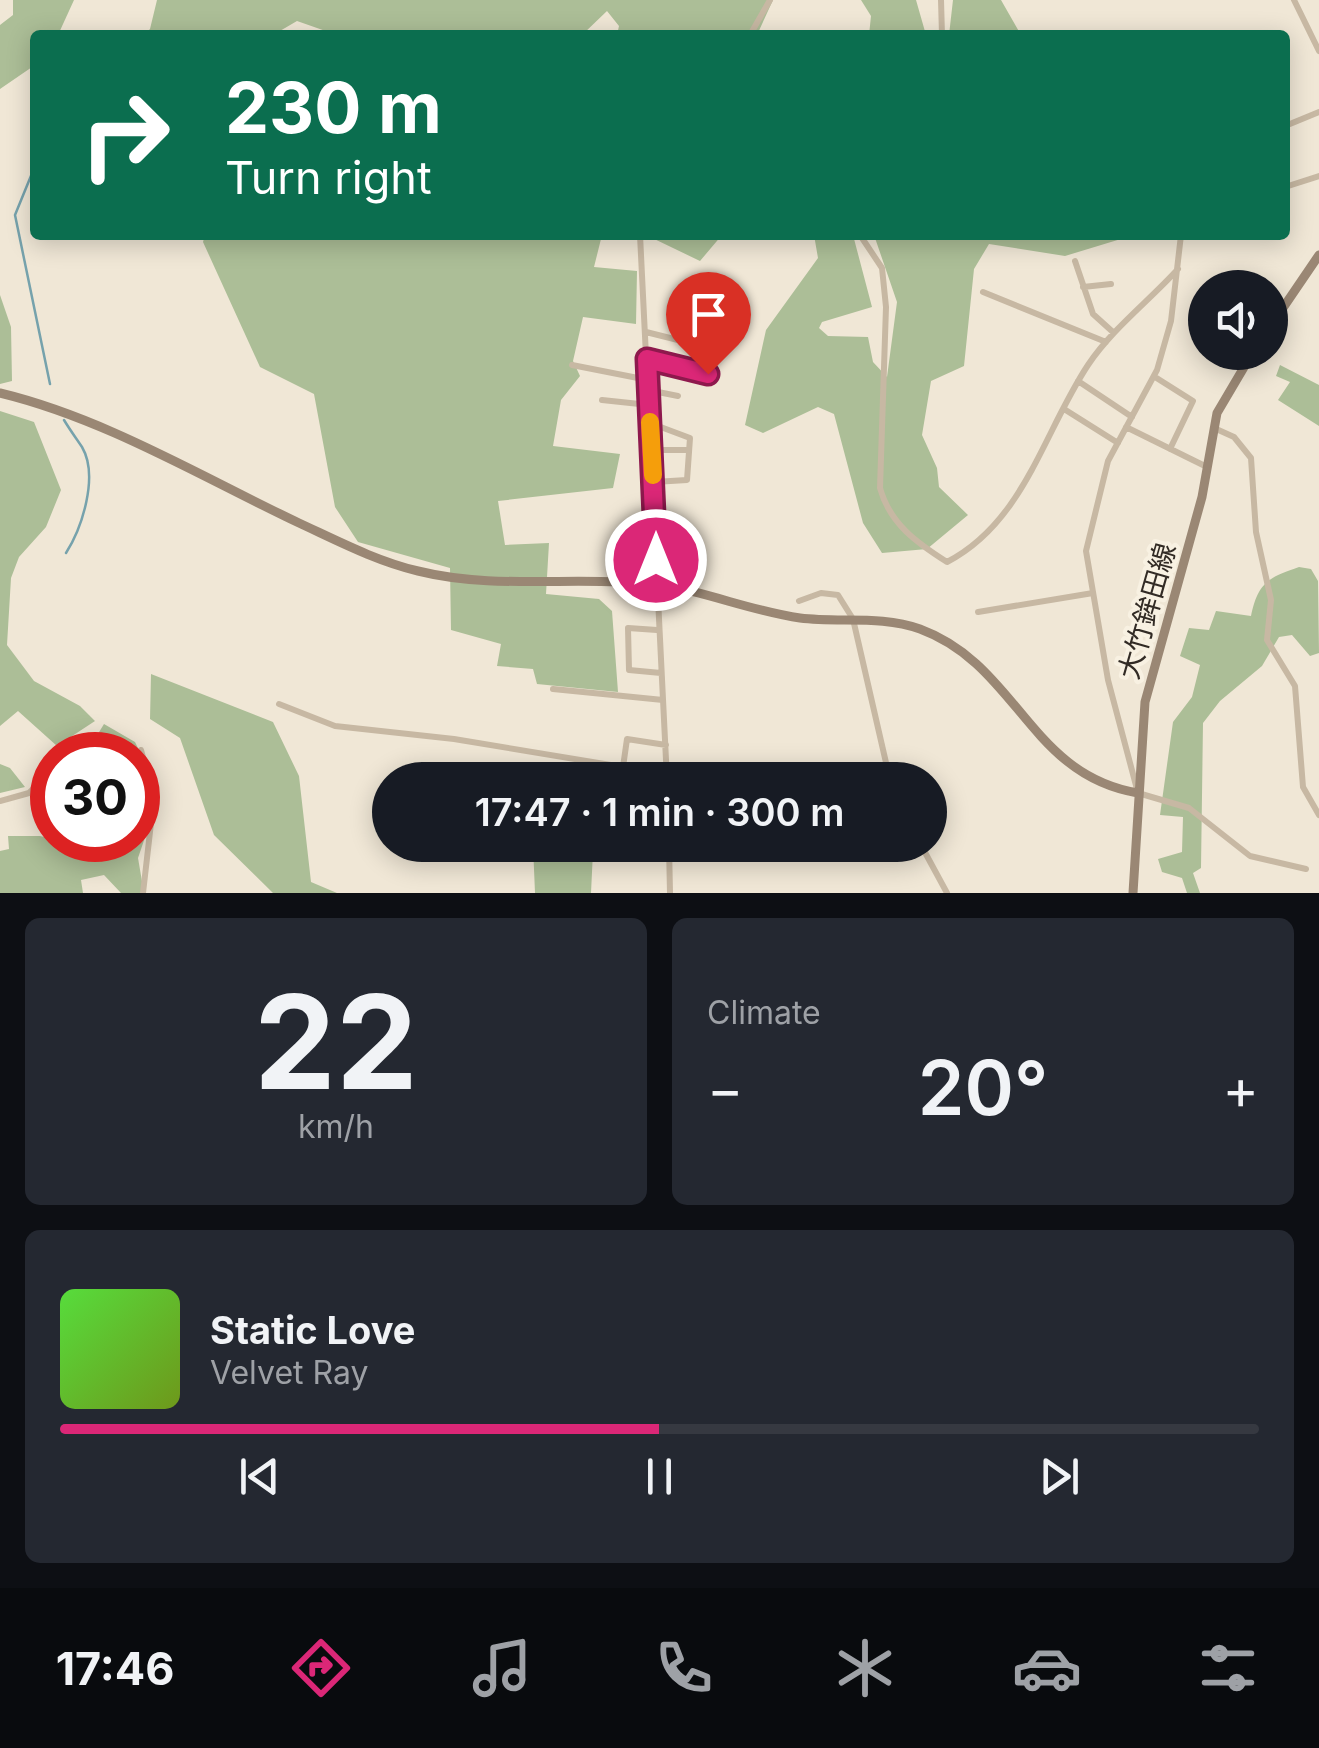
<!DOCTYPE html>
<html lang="en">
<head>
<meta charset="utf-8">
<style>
  body { margin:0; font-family:Inter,"Noto Sans JP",sans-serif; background:#242831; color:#f1f3f6; height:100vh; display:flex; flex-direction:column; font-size:38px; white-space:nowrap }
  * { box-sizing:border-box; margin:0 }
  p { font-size:32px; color:#9ea1a6 }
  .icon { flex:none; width:55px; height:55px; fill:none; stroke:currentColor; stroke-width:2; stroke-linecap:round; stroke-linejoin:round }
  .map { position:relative; height:893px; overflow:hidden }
  .details { display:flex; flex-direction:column; gap:25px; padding:25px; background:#0d0f14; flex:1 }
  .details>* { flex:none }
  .hud { position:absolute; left:30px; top:30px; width:1260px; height:210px; border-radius:10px; box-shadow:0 5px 25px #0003; background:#0b6e4f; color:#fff; overflow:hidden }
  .buttons { position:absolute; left:1188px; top:270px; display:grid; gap:20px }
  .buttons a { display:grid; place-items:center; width:100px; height:100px; border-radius:50%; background:#171b24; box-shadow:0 5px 25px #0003; font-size:50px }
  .speed { position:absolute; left:30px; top:732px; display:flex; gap:20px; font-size:50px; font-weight:700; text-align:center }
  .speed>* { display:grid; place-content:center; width:130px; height:130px; border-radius:50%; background:#171b24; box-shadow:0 5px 25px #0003; line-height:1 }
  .speed .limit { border:15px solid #d22; background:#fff; color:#111 }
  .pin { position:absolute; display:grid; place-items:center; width:85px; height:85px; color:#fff; margin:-102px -42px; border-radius:50% 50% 50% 0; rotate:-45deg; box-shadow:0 0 10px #0007 }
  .pin .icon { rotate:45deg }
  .me { position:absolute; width:110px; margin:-55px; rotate:0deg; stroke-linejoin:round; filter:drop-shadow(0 0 8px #0008) }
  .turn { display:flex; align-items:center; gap:35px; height:210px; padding:0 30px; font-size:45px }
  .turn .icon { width:130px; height:130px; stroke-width:2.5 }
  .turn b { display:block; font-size:70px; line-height:85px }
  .big { font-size:75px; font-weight:600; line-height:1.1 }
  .details .widget { flex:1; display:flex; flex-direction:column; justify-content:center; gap:15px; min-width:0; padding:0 35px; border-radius:15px; background:#242831 }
  .details .dial { align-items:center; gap:0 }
  .dial b { font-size:130px; line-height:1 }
  .song { display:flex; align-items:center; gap:30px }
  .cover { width:120px; height:120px; border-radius:15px; background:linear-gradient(135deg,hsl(110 70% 55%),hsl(80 70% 35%)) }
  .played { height:10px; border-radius:5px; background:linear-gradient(90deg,#db2777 50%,#363941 50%) }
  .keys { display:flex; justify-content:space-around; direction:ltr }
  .heat { display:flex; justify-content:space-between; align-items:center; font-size:55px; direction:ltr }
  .details .tiles { flex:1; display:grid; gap:25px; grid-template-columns:1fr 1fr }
  .widget:last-child { grid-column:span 2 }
  .trip { position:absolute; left:372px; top:762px; width:575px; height:100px; border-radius:50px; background:#171b24; box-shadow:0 5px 25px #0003; font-weight:600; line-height:100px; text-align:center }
  .tabs { display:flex; height:160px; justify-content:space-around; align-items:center; background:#090b0e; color:#9ea1a6 }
  .tabs .icon { width:70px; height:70px }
  .tabs .selected { color:#db2777 }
  .tabs b { font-size:45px; color:#f1f3f6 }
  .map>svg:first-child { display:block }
</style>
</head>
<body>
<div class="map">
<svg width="1319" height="893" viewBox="0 0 1319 893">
  <rect width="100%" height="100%" fill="#f0e7d6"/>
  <path fill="#acbe97" d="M 13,0 L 74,0 L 58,35 L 35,35 L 35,65 L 0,89 L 0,25 L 13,15 Z
    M 157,0 L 773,0 L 757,35 L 617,35 L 619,26 L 607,11 L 582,35 L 337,35 L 297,21 L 273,35 L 144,35 L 150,29 Z
    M 861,0 L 916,0 L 926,35 L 869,35 L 871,16 Z
    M 953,0 L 1001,0 L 1021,35 L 949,35 Z
    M 205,235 L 602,235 L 594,267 L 637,271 L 636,324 L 583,317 L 573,361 L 580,376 L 561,400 L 553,446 L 620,454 L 613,488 L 498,501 L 505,545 L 549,543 L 546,594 L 599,599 L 612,611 L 618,692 L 537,684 L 533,669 L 497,666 L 501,644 L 451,630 L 450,568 L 358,542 L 335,507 L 314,394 L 260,367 L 203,242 Z
    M 646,235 L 722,235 L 700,261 Z
    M 814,235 L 853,235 L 872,307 L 822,322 L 819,328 L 828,336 L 868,337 L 873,362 L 887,377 L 897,302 L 874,235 L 1134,235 L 1065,256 L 989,244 L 974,269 L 964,366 L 931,381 L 922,435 L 937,468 L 939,487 L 968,515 L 927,549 L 882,553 L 863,523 L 834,414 L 818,407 L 763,433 L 745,425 L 766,330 L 818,258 Z
    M 0,295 L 11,327 L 12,381 L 0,384 Z
    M 1280,365 L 1319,385 L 1319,426 L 1278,400 L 1290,382 L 1276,376 Z
    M 0,411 L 34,422 L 61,490 L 46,527 L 19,557 L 11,578 L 7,645 L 34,681 L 80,706 L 95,721 L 57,746 L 18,711 L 0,726 Z
    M 1299,567 L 1311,569 L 1318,581 L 1319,653 L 1310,656 L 1292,635 L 1279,637 L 1262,666 L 1220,701 L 1203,723 L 1201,868 L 1193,873 L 1200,893 L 1187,893 L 1182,878 L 1162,872 L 1158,859 L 1182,852 L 1183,817 L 1160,815 L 1173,722 L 1192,697 L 1200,665 L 1180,656 L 1189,628 L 1209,630 L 1216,611 L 1251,616 C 1258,583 1267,578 1299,567 Z
    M 151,674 L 273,722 L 299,776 L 311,882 L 337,893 L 273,893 L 214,835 L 180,738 L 150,719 Z
    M 104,724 L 135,742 L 151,775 L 156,805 L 138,858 L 144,893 L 121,893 L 104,875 L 81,880 L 83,893 L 0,893 L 0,851 L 9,849 L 8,836 L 40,836 L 66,842 L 138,840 L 138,755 L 93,742 Z
    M 0,764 L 10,768 L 25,787 L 0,793 Z
    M 533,845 L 580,845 L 593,851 L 591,893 L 535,893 Z"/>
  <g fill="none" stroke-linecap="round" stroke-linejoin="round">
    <path stroke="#76a2ac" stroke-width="2.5" d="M 35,166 L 15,215 L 50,384
      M 64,420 C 70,430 76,438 82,447 C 99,476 82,528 66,553"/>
    <path stroke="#c7b8a3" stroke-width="6" d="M 941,0 L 942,35
      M 1294,0 L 1319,51
      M 750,35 L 770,0
      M 1285,126 L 1319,112
      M 1285,187 L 1319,176
      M 640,235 L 667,780
      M 860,235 L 882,268 L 886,307 L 880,488 C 890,524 917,543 947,562 C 1024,522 1043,433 1088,365 C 1112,329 1149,301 1178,269
      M 1181,235 L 1171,321 L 1157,370 L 1108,461 L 1086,551 L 1108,680 L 1138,793 L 1189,808 L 1250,856 L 1306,869
      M 1075,261 L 1093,314 L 1114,333
      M 1083,287 L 1111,284
      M 983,292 L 1106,342
      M 646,332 L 714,349
      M 647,359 L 708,375
      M 572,365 L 648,380
      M 1155,377 L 1193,401 L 1170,449
      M 1078,381 L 1132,417
      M 648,390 L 678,396
      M 602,400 L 649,405
      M 1064,409 L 1118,443
      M 650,423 L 690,438 L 687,480 L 654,482
      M 1126,427 L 1207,467
      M 1214,428 L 1234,437 L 1251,458 L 1256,532 L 1271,600 L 1267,640 L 1295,686 L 1303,787 L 1319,815
      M 651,450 L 689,450
      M 799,601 L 821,593 L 838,595 L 853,619 L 890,780
      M 978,612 L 1093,593
      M 657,630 L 628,628 L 629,670 L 661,673
      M 553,689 L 663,700
      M 279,704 L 335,726 L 454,739 L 623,767 L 667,779
      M 141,750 L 154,797 L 143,893
      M 70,755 L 82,745
      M 623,767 L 627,739 L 666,745
      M 805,780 L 885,765
      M 0,801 L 29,793 L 52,771
      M 669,845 L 670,893
      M 921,845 L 947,893"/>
    <path stroke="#9a8774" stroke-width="9" d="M 1270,327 L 1319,255
      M 0,393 C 104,418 202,477 299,523 C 338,541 376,561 418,571 C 494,590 575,576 652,584 C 703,590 750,611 800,618 C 840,623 881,615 920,629 C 1018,665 1029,775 1138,793
      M 1133,893 L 1145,702 L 1202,497 L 1217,413 L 1253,352"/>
  </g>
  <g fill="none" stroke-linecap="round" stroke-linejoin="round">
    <g stroke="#8e194d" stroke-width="25">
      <path id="route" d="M 656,560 L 647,359 L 708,374"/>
    </g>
    <use href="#route" stroke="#db2777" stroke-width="18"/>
    <path stroke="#f59e0b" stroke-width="18" d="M 650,422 L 653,475"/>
  </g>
  <g text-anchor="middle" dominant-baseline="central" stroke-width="8" stroke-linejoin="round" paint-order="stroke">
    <g font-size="28" fill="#322b25" stroke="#f8f1e2">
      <text transform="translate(1147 611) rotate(-74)">大竹鉾田線</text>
    </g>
  </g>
</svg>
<div class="buttons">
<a><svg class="icon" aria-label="sound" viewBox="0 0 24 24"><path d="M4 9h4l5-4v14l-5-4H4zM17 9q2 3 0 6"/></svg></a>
</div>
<div class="speed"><div class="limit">30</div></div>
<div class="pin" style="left:708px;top:374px;background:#d93025"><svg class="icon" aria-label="arrive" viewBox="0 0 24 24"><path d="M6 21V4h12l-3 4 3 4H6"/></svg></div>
<svg class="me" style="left:656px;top:560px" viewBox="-20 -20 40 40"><circle r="17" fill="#db2777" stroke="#fff" stroke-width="3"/><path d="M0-11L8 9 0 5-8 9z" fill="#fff"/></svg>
<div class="trip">17:47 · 1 min · 300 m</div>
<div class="hud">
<div class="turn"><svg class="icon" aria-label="right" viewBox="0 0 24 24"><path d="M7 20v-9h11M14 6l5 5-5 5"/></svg><div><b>230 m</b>Turn right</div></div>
</div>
</div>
<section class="details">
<div class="tiles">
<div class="widget dial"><b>22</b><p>km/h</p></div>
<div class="widget"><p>Climate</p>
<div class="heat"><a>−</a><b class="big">20°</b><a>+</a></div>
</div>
<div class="widget">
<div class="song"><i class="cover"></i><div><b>Static Love</b><p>Velvet Ray</p></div></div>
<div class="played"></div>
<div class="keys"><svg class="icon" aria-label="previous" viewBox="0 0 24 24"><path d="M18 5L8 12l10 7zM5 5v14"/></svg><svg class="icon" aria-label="pause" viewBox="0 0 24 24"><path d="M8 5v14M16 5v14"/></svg><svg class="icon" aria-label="next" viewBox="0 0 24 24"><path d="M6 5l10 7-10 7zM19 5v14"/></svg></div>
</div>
</div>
</section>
<nav class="tabs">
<b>17:46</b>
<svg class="icon selected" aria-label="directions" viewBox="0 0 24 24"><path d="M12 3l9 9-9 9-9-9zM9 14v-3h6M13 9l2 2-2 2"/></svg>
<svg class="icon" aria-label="music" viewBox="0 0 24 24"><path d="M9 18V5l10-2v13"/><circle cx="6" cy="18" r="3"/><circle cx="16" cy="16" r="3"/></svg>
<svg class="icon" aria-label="phone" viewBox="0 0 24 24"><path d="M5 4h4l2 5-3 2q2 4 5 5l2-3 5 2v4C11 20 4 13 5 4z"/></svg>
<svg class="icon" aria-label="climate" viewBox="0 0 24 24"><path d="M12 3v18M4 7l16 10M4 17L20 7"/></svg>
<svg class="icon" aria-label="car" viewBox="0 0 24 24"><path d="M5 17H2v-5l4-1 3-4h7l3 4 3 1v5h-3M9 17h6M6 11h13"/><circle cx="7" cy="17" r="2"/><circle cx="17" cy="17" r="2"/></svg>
<svg class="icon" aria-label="filters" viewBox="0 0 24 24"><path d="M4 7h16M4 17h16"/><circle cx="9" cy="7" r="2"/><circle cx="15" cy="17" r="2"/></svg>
</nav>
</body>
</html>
